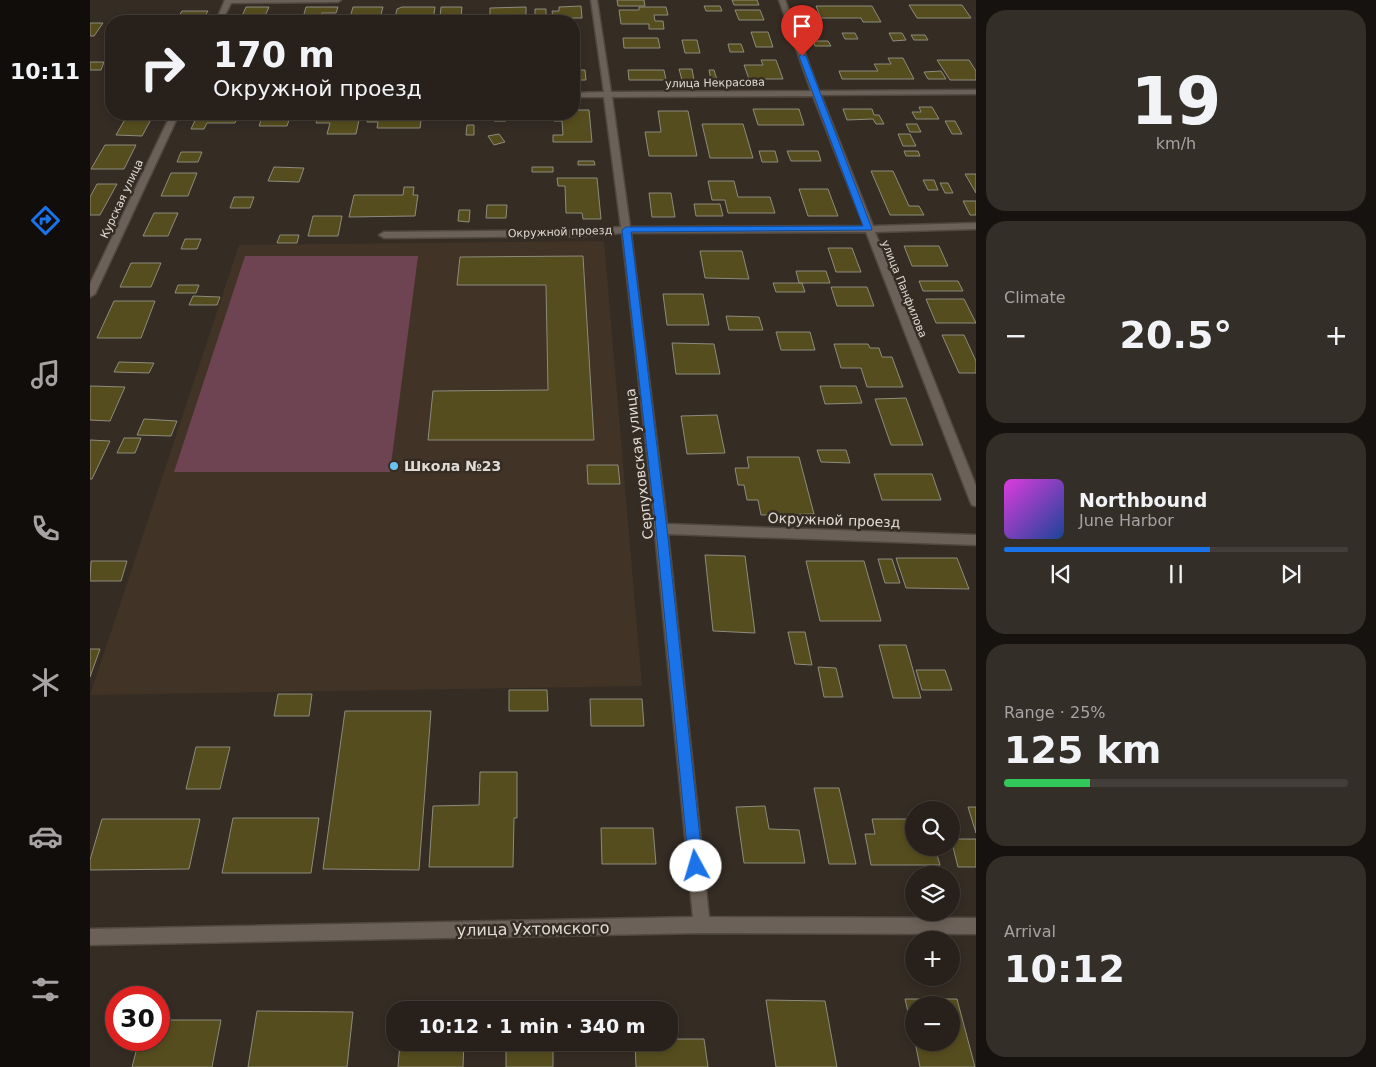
<!DOCTYPE html>
<html lang="en">
<head>
<meta charset="utf-8">
<style>
  body { margin:0; font-family:"DejaVu Sans",sans-serif; background:#342e28; color:#f1f3f6; height:100vh; display:flex; flex-direction:column; font-size:19px; white-space:nowrap }
  * { box-sizing:border-box; margin:0 }
  p { font-size:16px; color:#a5a3a3 }
  .icon { flex:none; width:28px; height:28px; fill:none; stroke:currentColor; stroke-width:2; stroke-linecap:round; stroke-linejoin:round }
  .map { position:relative; flex:1; overflow:hidden }
  .details { display:flex; flex-direction:column; gap:10px; padding:10px; background:#16120f; width:400px }
  .details>* { flex:none }
  .guide { position:absolute; left:15px; top:15px; width:475px; height:105px; border-radius:20px; box-shadow:0 2px 8px #0003,0 0 0 1px #443e3a; background:#28211b; color:#f1f3f6; overflow:hidden }
  .tools { position:absolute; left:815px; top:801px; display:grid; gap:10px }
  .tools a { display:grid; place-items:center; width:55px; height:55px; border-radius:50%; background:#28211b; box-shadow:0 2px 8px #0003,0 0 0 1px #443e3a; font-size:25px }
  .speed { position:absolute; left:15px; top:986px; display:flex; gap:10px; font-size:25px; font-weight:700; text-align:center }
  .speed>* { display:grid; place-content:center; width:65px; height:65px; border-radius:50%; background:#28211b; box-shadow:0 2px 8px #0003,0 0 0 1px #443e3a; line-height:1 }
  .speed .limit { border:8px solid #d22; background:#fff; color:#111 }
  .pin { position:absolute; display:grid; place-items:center; width:42px; height:42px; color:#fff; margin:-51px -21px; border-radius:50% 50% 50% 0; rotate:-45deg; box-shadow:0 0 5px #0007 }
  .pin .icon { rotate:45deg }
  .me { position:absolute; width:55px; margin:-28px; rotate:354deg; stroke-linejoin:round; filter:drop-shadow(0 0 4px #0008) }
  .turn { display:flex; align-items:center; gap:18px; height:105px; padding:0 25px; font-size:22px }
  .turn .icon { width:65px; height:65px; stroke-width:2.5 }
  .turn b { display:block; font-size:35px; line-height:42px }
  .big { font-size:38px; font-weight:600; line-height:1.1 }
  .details .widget { flex:1; display:flex; flex-direction:column; justify-content:center; gap:8px; min-width:0; padding:0 18px; border-radius:20px; background:#342e28 }
  .details .dial { align-items:center; gap:0 }
  .dial b { font-size:65px; line-height:1 }
  .song { display:flex; align-items:center; gap:15px }
  .cover { width:60px; height:60px; border-radius:8px; background:linear-gradient(135deg,hsl(300 70% 55%),hsl(220 70% 35%)) }
  .played { height:5px; border-radius:2px; background:linear-gradient(90deg,#1a73e8 60%,#443e3a 60%) }
  .keys { display:flex; justify-content:space-around; direction:ltr }
  .heat { display:flex; justify-content:space-between; align-items:center; font-size:28px; direction:ltr }
  .charge { height:8px; border-radius:4px; background:linear-gradient(90deg,#34c759 25%,#443e3a 0) }
  .trip { position:absolute; left:296px; top:1001px; width:292px; height:50px; border-radius:20px; background:#28211b; box-shadow:0 2px 8px #0003,0 0 0 1px #443e3a; font-weight:600; line-height:50px; text-align:center }
  main { display:flex; flex:1; min-height:0 }
  .dock { display:flex; flex-direction:column; width:90px; justify-content:space-around; align-items:center; background:#100d0b; color:#a5a3a3 }
  .dock .icon { width:35px; height:35px }
  .dock .selected { color:#1a73e8 }
  .dock b { font-size:22px; color:#f1f3f6 }
  .map>svg:first-child { display:block }
</style>
</head>
<body>
<main>
<nav class="dock">
<b>10:11</b>
<svg class="icon selected" aria-label="directions" viewBox="0 0 24 24"><path d="M12 3l9 9-9 9-9-9zM9 14v-3h6M13 9l2 2-2 2"/></svg>
<svg class="icon" aria-label="music" viewBox="0 0 24 24"><path d="M9 18V5l10-2v13"/><circle cx="6" cy="18" r="3"/><circle cx="16" cy="16" r="3"/></svg>
<svg class="icon" aria-label="phone" viewBox="0 0 24 24"><path d="M5 4h4l2 5-3 2q2 4 5 5l2-3 5 2v4C11 20 4 13 5 4z"/></svg>
<svg class="icon" aria-label="climate" viewBox="0 0 24 24"><path d="M12 3v18M4 7l16 10M4 17L20 7"/></svg>
<svg class="icon" aria-label="car" viewBox="0 0 24 24"><path d="M5 17H2v-5l4-1 3-4h7l3 4 3 1v5h-3M9 17h6M6 11h13"/><circle cx="7" cy="17" r="2"/><circle cx="17" cy="17" r="2"/></svg>
<svg class="icon" aria-label="filters" viewBox="0 0 24 24"><path d="M4 7h16M4 17h16"/><circle cx="9" cy="7" r="2"/><circle cx="15" cy="17" r="2"/></svg>
</nav>
<div class="map">
<svg width="886" height="1067" viewBox="0 0 886 1067">
  <rect width="100%" height="100%" fill="#352c24"/>
  <path fill="#413326" d="M 514,241 L 552,686 L 0,695 L 149,245 Z"/>
  <path fill="#6f4452" d="M 155,256 L 328,256 L 300,472 L 84,472 Z"/>
  <path fill="#564d1e" stroke="#8d8b7d" d="M 527,0 L 554,0 L 555,6 L 528,6 Z
    M 642,0 L 667,0 L 669,5 L 644,5 Z
    M 819,5 L 872,5 L 881,18 L 827,18 Z
    M 491,6 L 492,18 L 463,18 L 462,11 L 469,11 L 469,7 Z
    M 614,6 L 630,6 L 632,11 L 616,11 Z
    M 726,6 L 782,6 L 791,22 L 773,22 L 771,18 L 731,18 Z
    M 156,7 L 179,7 L 175,16 L 152,16 Z
    M 216,7 L 248,7 L 246,13 L 232,13 L 229,21 L 212,21 Z
    M 263,7 L 293,7 L 290,18 L 284,18 L 283,21 L 259,21 Z
    M 312,7 L 345,7 L 343,21 L 327,21 L 328,18 L 305,18 L 307,9 Z
    M 351,7 L 372,7 L 371,17 L 350,17 Z
    M 436,7 L 436,18 L 409,18 L 409,21 L 384,21 L 385,15 L 400,15 L 400,8 Z
    M 549,7 L 576,7 L 578,15 L 564,15 L 565,21 L 573,21 L 574,29 L 559,29 L 559,24 L 531,24 L 529,10 L 549,10 Z
    M 445,9 L 456,9 L 456,20 L 445,20 Z
    M 645,10 L 670,10 L 674,20 L 649,20 Z
    M 92,11 L 118,11 L 112,21 L 86,21 Z
    M 0,23 L 13,23 L 4,36 L 0,36 Z
    M 661,32 L 678,32 L 683,47 L 666,47 Z
    M 752,33 L 765,33 L 768,39 L 755,39 Z
    M 799,33 L 812,33 L 816,40 L 803,41 Z
    M 821,35 L 835,35 L 838,40 L 824,40 Z
    M 533,38 L 568,38 L 570,48 L 534,48 Z
    M 592,40 L 607,40 L 610,53 L 595,53 Z
    M 723,41 L 738,41 L 741,46 L 725,46 Z
    M 638,44 L 651,44 L 654,52 L 640,52 Z
    M 798,58 L 813,58 L 824,79 L 752,79 L 749,71 L 788,71 L 784,64 L 801,64 Z
    M 671,60 L 686,60 L 693,79 L 659,79 L 654,65 L 673,65 Z
    M 847,60 L 879,60 L 886,71 L 886,80 L 860,80 Z
    M 0,62 L 14,62 L 11,70 L 0,70 Z
    M 589,69 L 602,69 L 604,80 L 592,80 Z
    M 484,70 L 495,70 L 496,80 L 484,80 Z
    M 538,70 L 574,70 L 576,80 L 539,80 Z
    M 619,70 L 624,70 L 627,80 L 621,80 Z
    M 851,71 L 856,79 L 838,79 L 834,72 Z
    M 829,107 L 842,107 L 849,119 L 826,119 L 822,112 L 831,112 Z
    M 663,109 L 709,109 L 714,125 L 668,125 Z
    M 753,109 L 782,109 L 784,115 L 789,115 L 794,124 L 786,124 L 783,119 L 757,120 Z
    M 484,110 L 499,110 L 502,142 L 463,142 L 463,135 L 473,135 L 472,121 L 464,121 L 464,114 L 484,114 Z
    M 568,111 L 598,111 L 607,156 L 559,156 L 555,132 L 571,132 Z
    M 38,114 L 64,114 L 52,136 L 26,135 Z
    M 108,114 L 149,114 L 145,123 L 117,123 L 114,129 L 101,129 Z
    M 173,114 L 201,114 L 197,126 L 169,126 Z
    M 204,114 L 218,114 L 216,120 L 202,120 Z
    M 229,114 L 264,114 L 263,119 L 269,120 L 266,134 L 237,134 L 240,123 L 226,123 Z
    M 279,114 L 332,114 L 330,128 L 287,128 L 288,122 L 277,122 Z
    M 362,114 L 380,114 L 380,119 L 361,119 Z
    M 404,114 L 416,114 L 416,121 L 404,121 Z
    M 441,114 L 459,114 L 459,119 L 441,119 Z
    M 855,121 L 865,121 L 872,134 L 862,134 Z
    M 612,124 L 653,124 L 663,158 L 620,158 Z
    M 816,124 L 827,124 L 831,132 L 820,132 Z
    M 377,125 L 384,125 L 384,135 L 376,135 Z
    M 409,134 L 415,142 L 404,145 L 398,136 Z
    M 808,134 L 820,134 L 826,146 L 813,146 Z
    M 15,145 L 46,145 L 34,169 L 1,169 Z
    M 669,151 L 685,151 L 688,162 L 672,162 Z
    M 697,151 L 728,151 L 731,161 L 701,161 Z
    M 814,151 L 828,151 L 830,156 L 816,156 Z
    M 91,152 L 112,152 L 108,162 L 87,162 Z
    M 488,161 L 504,161 L 505,165 L 488,165 Z
    M 184,167 L 214,168 L 209,182 L 178,181 Z
    M 442,167 L 463,167 L 463,172 L 442,172 Z
    M 781,171 L 803,171 L 819,206 L 829,206 L 834,215 L 800,215 Z
    M 81,173 L 107,173 L 98,196 L 71,196 Z
    M 875,174 L 886,174 L 886,193 Z
    M 467,178 L 507,178 L 511,219 L 493,219 L 492,213 L 476,213 L 475,186 L 468,186 Z
    M 833,180 L 844,180 L 848,190 L 838,190 Z
    M 618,181 L 644,181 L 648,197 L 680,197 L 685,213 L 638,213 L 635,200 L 622,200 Z
    M 850,183 L 858,183 L 863,193 L 855,193 Z
    M 7,184 L 27,184 L 10,215 L 0,215 L 0,197 Z
    M 314,187 L 324,187 L 323,195 L 328,195 L 325,216 L 259,217 L 264,195 L 313,195 Z
    M 709,189 L 738,189 L 748,216 L 718,216 Z
    M 559,193 L 581,193 L 585,217 L 562,217 Z
    M 144,197 L 164,197 L 160,208 L 140,208 Z
    M 873,201 L 886,201 L 886,215 L 880,215 Z
    M 604,204 L 630,204 L 633,216 L 606,216 Z
    M 397,205 L 417,205 L 416,218 L 396,218 Z
    M 369,210 L 380,210 L 379,222 L 368,221 Z
    M 64,213 L 88,213 L 78,236 L 53,236 Z
    M 223,216 L 252,216 L 248,236 L 218,236 Z
    M 190,235 L 209,235 L 207,243 L 187,243 Z
    M 95,239 L 111,239 L 107,249 L 91,249 Z
    M 814,246 L 849,246 L 858,266 L 822,266 Z
    M 738,248 L 762,248 L 771,272 L 746,272 Z
    M 610,251 L 652,251 L 659,279 L 615,278 Z
    M 493,256 L 504,440 L 338,440 L 343,391 L 458,390 L 456,285 L 367,285 L 370,257 Z
    M 41,263 L 71,263 L 61,287 L 30,287 Z
    M 706,271 L 736,271 L 740,283 L 709,283 Z
    M 829,281 L 868,281 L 873,291 L 833,291 Z
    M 683,283 L 712,283 L 715,292 L 686,292 Z
    M 88,285 L 109,285 L 106,293 L 85,293 Z
    M 741,287 L 777,287 L 784,306 L 747,306 Z
    M 573,294 L 613,294 L 619,325 L 577,325 Z
    M 103,296 L 130,297 L 127,305 L 99,305 Z
    M 836,299 L 874,299 L 886,323 L 846,323 Z
    M 24,301 L 65,301 L 51,338 L 7,338 Z
    M 636,316 L 669,317 L 673,330 L 639,330 Z
    M 686,332 L 720,332 L 725,350 L 691,350 Z
    M 852,335 L 874,335 L 886,361 L 886,373 L 869,373 Z
    M 582,343 L 624,344 L 630,374 L 586,374 Z
    M 744,344 L 778,344 L 780,348 L 789,348 L 792,357 L 802,357 L 813,387 L 777,387 L 771,368 L 751,368 Z
    M 29,362 L 64,363 L 59,373 L 24,372 Z
    M 0,386 L 35,387 L 20,421 L 0,420 Z
    M 730,386 L 766,386 L 772,403 L 735,404 Z
    M 816,398 L 833,445 L 801,445 L 785,399 Z
    M 627,415 L 635,453 L 597,454 L 591,416 Z
    M 54,419 L 87,421 L 81,436 L 47,435 Z
    M 34,438 L 51,438 L 45,453 L 27,453 Z
    M 0,440 L 20,441 L 2,479 L 0,479 Z
    M 727,450 L 756,450 L 760,463 L 731,462 Z
    M 657,457 L 709,457 L 724,514 L 671,515 L 668,500 L 657,500 L 654,485 L 648,485 L 645,468 L 659,468 Z
    M 497,465 L 528,465 L 530,484 L 498,484 Z
    M 784,474 L 842,474 L 851,500 L 792,500 Z
    M 615,555 L 655,556 L 665,633 L 623,631 Z
    M 806,558 L 867,558 L 879,589 L 816,588 Z
    M 788,559 L 802,559 L 810,583 L 795,583 Z
    M 1,561 L 37,561 L 31,581 L 0,581 Z
    M 716,561 L 774,561 L 791,621 L 730,621 Z
    M 698,632 L 715,632 L 722,665 L 705,664 Z
    M 789,645 L 816,645 L 831,698 L 803,698 Z
    M 0,649 L 10,649 L 0,677 Z
    M 728,667 L 746,668 L 753,697 L 734,697 Z
    M 826,670 L 855,670 L 862,690 L 832,690 Z
    M 419,690 L 457,690 L 458,711 L 419,711 Z
    M 188,694 L 222,694 L 219,716 L 184,716 Z
    M 500,699 L 552,699 L 554,726 L 501,726 Z
    M 255,711 L 341,711 L 329,870 L 233,869 Z
    M 106,747 L 140,747 L 130,789 L 96,789 Z
    M 390,772 L 427,772 L 427,818 L 424,818 L 423,867 L 339,867 L 343,806 L 389,805 Z
    M 724,788 L 749,788 L 766,864 L 739,864 Z
    M 675,806 L 679,829 L 709,830 L 715,863 L 654,863 L 646,807 Z
    M 878,807 L 886,807 L 886,833 Z
    M 143,818 L 229,818 L 221,873 L 132,873 Z
    M 12,819 L 110,819 L 99,869 L 0,870 L 0,860 Z
    M 782,819 L 824,819 L 824,848 L 845,848 L 850,865 L 781,865 L 775,834 L 785,834 Z
    M 511,828 L 563,828 L 566,864 L 512,864 Z
    M 861,839 L 886,839 L 886,867 L 868,867 Z
    M 815,999 L 867,999 L 885,1067 L 830,1067 L 825,1042 L 861,1042 L 861,1005 L 824,1005 L 824,1038 Z
    M 676,1000 L 735,1001 L 747,1067 L 686,1067 Z
    M 167,1011 L 263,1012 L 257,1067 L 158,1067 Z
    M 69,1020 L 131,1020 L 122,1067 L 42,1067 L 49,1040 L 69,1040 Z
    M 580,1039 L 614,1039 L 618,1067 L 546,1067 L 545,1042 L 580,1042 Z
    M 310,1042 L 374,1042 L 373,1067 L 308,1067 Z
    M 416,1042 L 463,1042 L 463,1067 L 416,1067 Z"/>
  <g fill="none" stroke-linecap="round" stroke-linejoin="round">
    <g stroke="#504841" stroke-width="3">
      <path id="street" d="M 135,0 L 251,0 L 248,2 L 141,3 L 132,21 L 126,21 Z
        M 501,0 L 507,0 L 521,92 L 721,91 L 689,0 L 695,0 L 729,91 L 886,90 L 886,94 L 731,95 L 783,226 L 886,223 L 886,229 L 785,232 L 886,486 L 886,506 L 882,505 L 880,501 L 776,232 L 541,233 L 577,524 L 886,535 L 886,545 L 578,534 L 619,917 L 886,918 L 886,934 L 612,933 L 0,945 L 0,929 L 603,917 L 558,462 L 532,233 L 491,236 L 294,238 L 289,235 L 294,232 L 491,230 L 531,227 L 514,97 L 484,97 L 484,93 L 514,92 ZM 723,96 L 774,226 L 540,227 L 522,97 Z
        M 81,114 L 89,114 L 5,294 L 0,297 L 0,284 Z"/>
    </g>
    <use href="#street" fill="#6c6158" fill-rule="evenodd"/>
  </g>
  <path fill="#1a73e8" stroke="#114b97" d="M 712,54 L 716,56 L 782,229 L 781,230 L 541,232 L 577,529 L 613,866 L 611,871 L 606,873 L 601,871 L 599,866 L 566,529 L 532,230 L 536,227 L 773,226 L 709,56 Z"/>
  <circle fill="#67c4f0" stroke="#352c24" stroke-width="2" cx="304" cy="466" r="5"/>
  <g text-anchor="middle" dominant-baseline="central" stroke-width="5" stroke-linejoin="round" paint-order="stroke">
    <g font-size="11" fill="#e0dad4" stroke="#352c24">
      <text transform="translate(625 83) rotate(-1)">улица Некрасова</text>
      <text transform="translate(32 199) rotate(-65)">Курская улица</text>
      <text transform="translate(470 232) rotate(-2)">Окружной проезд</text>
      <text transform="translate(814 289) rotate(68)">улица Панфилова</text>
    </g>
    <g font-size="14" fill="#e0dad4" stroke="#352c24">
      <text transform="translate(549 464) rotate(-97)">Серпуховская улица</text>
      <text transform="translate(744 520) rotate(2)">Окружной проезд</text>
    </g>
    <g font-size="14" font-weight="bold" fill="#e0dad4" stroke="#352c24" text-anchor="start">
      <text x="314" y="466">Школа №23</text>
    </g>
    <g font-size="16" fill="#e0dad4" stroke="#352c24">
      <text transform="translate(443 929) rotate(-1)">улица Ухтомского</text>
    </g>
  </g>
</svg>
<div class="tools">
<a><svg class="icon" aria-label="search" viewBox="0 0 24 24"><circle cx="10" cy="10" r="6"/><path d="M15 15l6 6"/></svg></a>
<a><svg class="icon" aria-label="layers" viewBox="0 0 24 24"><path d="M12 4l9 5-9 5-9-5zM3 14l9 5 9-5"/></svg></a>
<a>+</a>
<a>−</a>
</div>
<div class="speed"><div class="limit">30</div></div>
<div class="pin" style="left:712px;top:56px;background:#d93025"><svg class="icon" aria-label="arrive" viewBox="0 0 24 24"><path d="M6 21V4h12l-3 4 3 4H6"/></svg></div>
<svg class="me" style="left:606px;top:866px" viewBox="-20 -20 40 40"><circle r="19" fill="#fff"/><path d="M0-13L10 11 0 6-10 11z" fill="#1a73e8"/></svg>
<div class="trip">10:12 · 1 min · 340 m</div>
<div class="guide">
<div class="turn"><svg class="icon" aria-label="right" viewBox="0 0 24 24"><path d="M7 20v-9h11M14 6l5 5-5 5"/></svg><div><b>170 m</b>Окружной проезд</div></div>
</div>
</div>
<section class="details">
<div class="widget dial"><b>19</b><p>km/h</p></div>
<div class="widget"><p>Climate</p>
<div class="heat"><a>−</a><b class="big">20.5°</b><a>+</a></div>
</div>
<div class="widget">
<div class="song"><i class="cover"></i><div><b>Northbound</b><p>June Harbor</p></div></div>
<div class="played"></div>
<div class="keys"><svg class="icon" aria-label="previous" viewBox="0 0 24 24"><path d="M18 5L8 12l10 7zM5 5v14"/></svg><svg class="icon" aria-label="pause" viewBox="0 0 24 24"><path d="M8 5v14M16 5v14"/></svg><svg class="icon" aria-label="next" viewBox="0 0 24 24"><path d="M6 5l10 7-10 7zM19 5v14"/></svg></div>
</div>
<div class="widget"><p>Range · 25%</p><b class="big">125 km</b><div class="charge"></div></div>
<div class="widget"><p>Arrival</p><b class="big">10:12</b></div>
</section>
</main>
</body>
</html>
